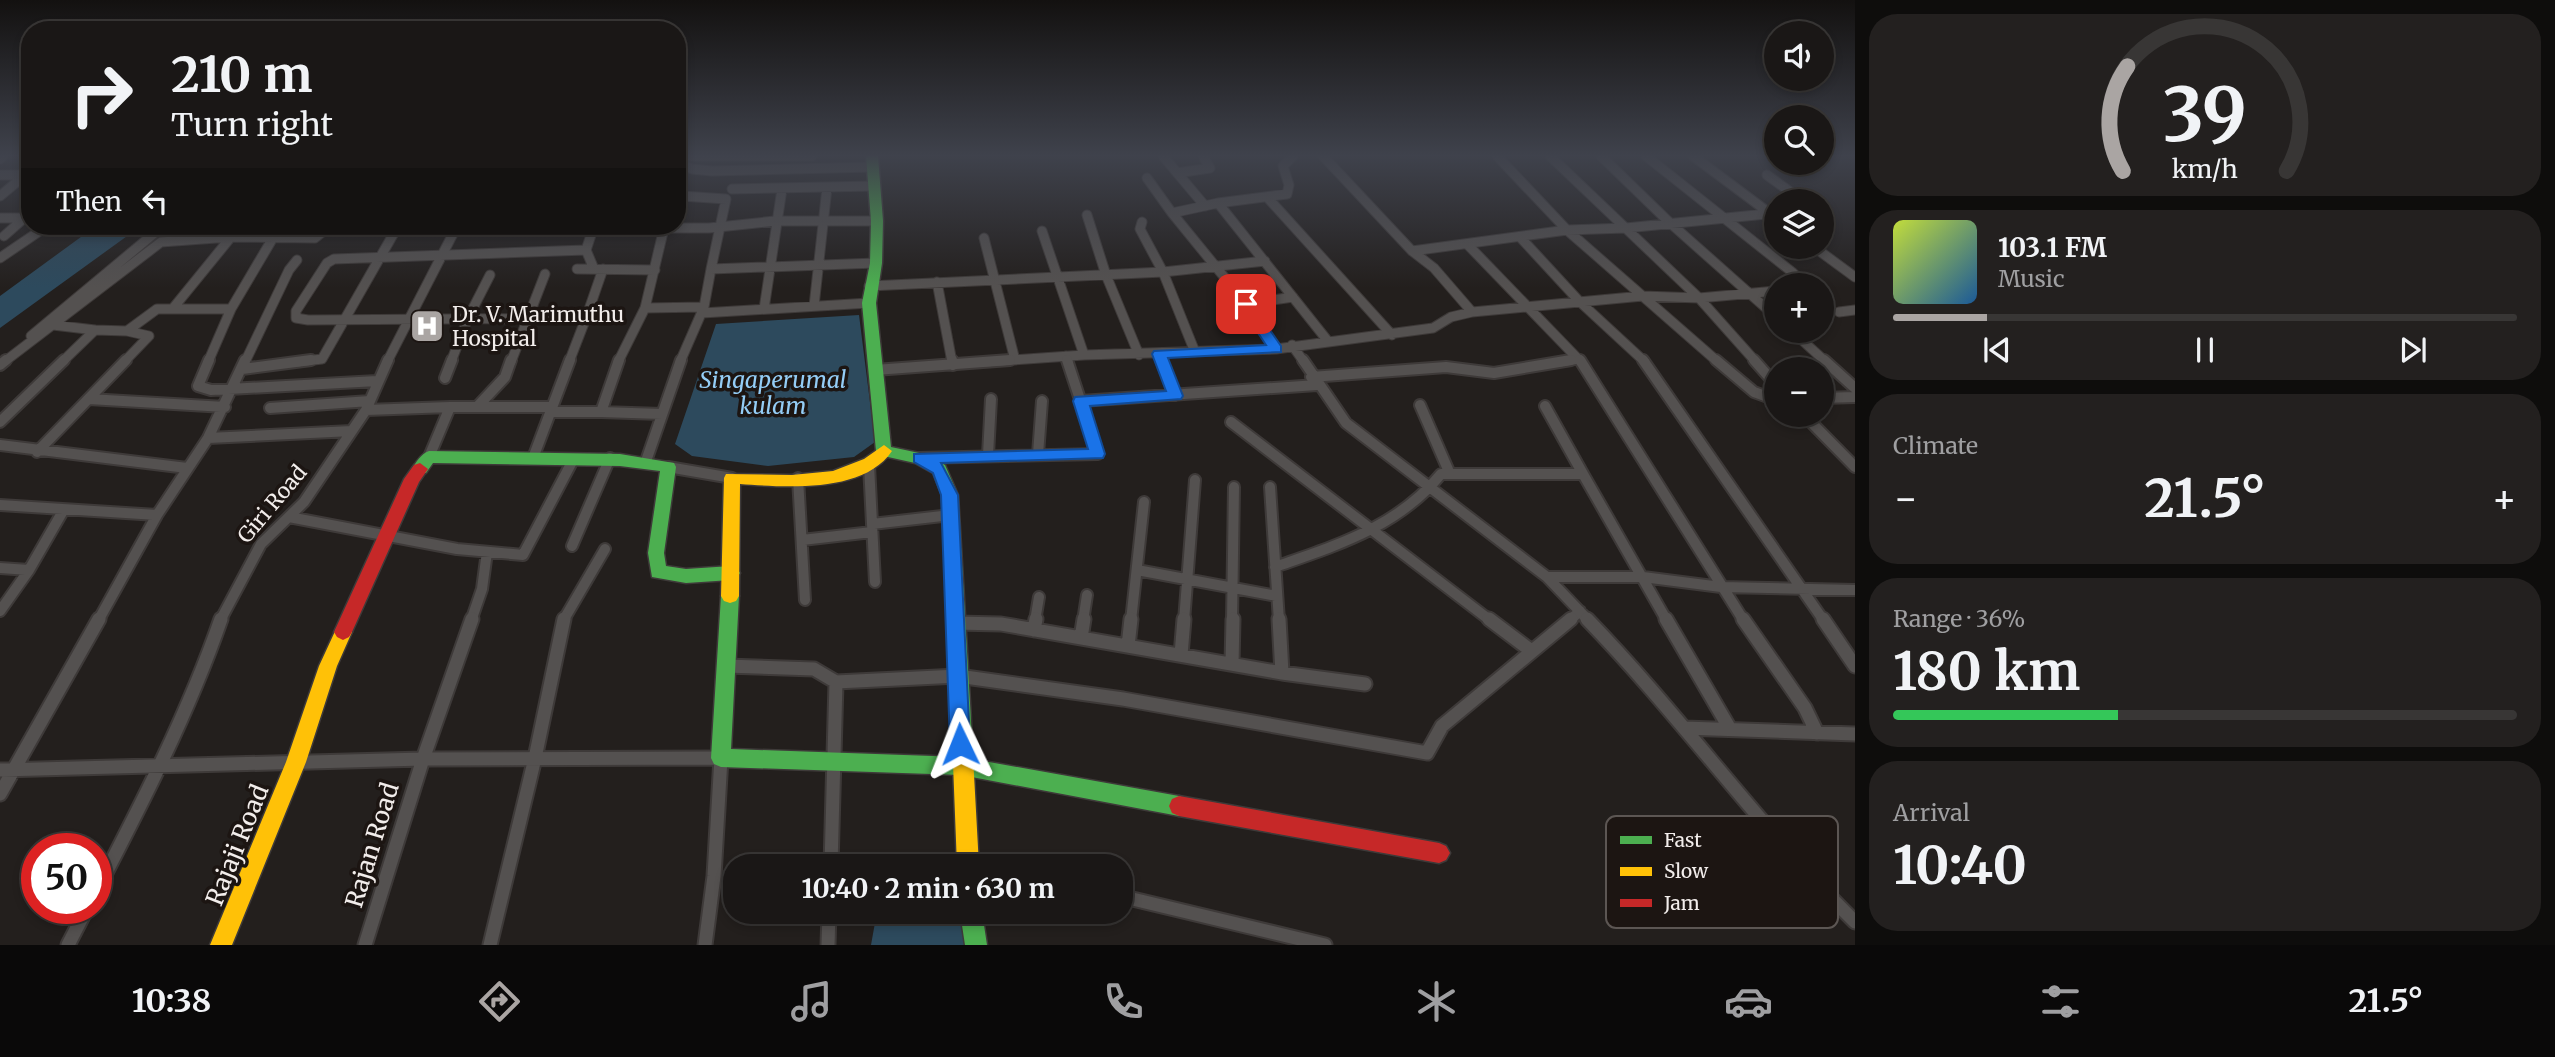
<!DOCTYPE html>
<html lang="en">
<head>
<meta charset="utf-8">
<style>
  body { margin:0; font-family:Merriweather,serif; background:#23201f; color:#f1f3f6; height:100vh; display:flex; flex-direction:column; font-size:26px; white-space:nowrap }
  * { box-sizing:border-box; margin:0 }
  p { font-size:23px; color:#9f9fa1 }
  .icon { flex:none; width:38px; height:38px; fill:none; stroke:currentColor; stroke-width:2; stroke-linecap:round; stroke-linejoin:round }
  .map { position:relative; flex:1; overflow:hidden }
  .sheet { display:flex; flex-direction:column; gap:14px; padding:14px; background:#0e0d0c; width:700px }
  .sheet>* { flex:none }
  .hud { position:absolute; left:21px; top:21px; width:665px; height:214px; border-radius:28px; box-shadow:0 4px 10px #0003,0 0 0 2px #383635; background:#1a1716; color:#f1f3f6; overflow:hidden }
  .tools { position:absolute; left:1764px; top:21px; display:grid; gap:14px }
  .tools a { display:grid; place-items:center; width:70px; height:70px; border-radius:50%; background:#1a1716; box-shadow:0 4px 10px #0003,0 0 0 2px #383635; font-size:35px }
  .speed { position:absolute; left:21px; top:833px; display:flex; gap:14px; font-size:35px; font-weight:700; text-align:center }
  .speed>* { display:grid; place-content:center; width:91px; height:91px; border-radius:50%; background:#1a1716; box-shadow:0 4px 10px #0003,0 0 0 2px #383635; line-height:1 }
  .speed .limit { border:10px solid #d22; background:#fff; color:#111 }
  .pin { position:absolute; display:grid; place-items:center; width:60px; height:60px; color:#fff; margin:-30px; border-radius:14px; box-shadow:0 4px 10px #0006 }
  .me { position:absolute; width:77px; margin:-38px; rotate:358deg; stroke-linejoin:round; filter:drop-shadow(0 0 5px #0008) }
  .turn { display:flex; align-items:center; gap:24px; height:147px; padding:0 35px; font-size:32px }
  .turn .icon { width:91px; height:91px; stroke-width:2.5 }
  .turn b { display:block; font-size:49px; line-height:60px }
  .then { display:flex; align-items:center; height:66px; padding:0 35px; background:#0003; gap:14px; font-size:26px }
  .big { font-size:52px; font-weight:700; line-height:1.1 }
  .sheet .widget { flex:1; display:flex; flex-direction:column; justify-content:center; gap:10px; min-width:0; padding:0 24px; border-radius:28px; background:#23201f }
  .sheet .dial { align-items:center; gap:0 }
  .dial svg { height:182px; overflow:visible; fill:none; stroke:#383635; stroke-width:7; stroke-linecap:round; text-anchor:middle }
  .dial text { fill:#f1f3f6; stroke:none }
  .song { display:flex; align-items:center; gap:21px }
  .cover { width:84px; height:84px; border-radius:10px; background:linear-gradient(135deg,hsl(70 70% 55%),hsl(210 70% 35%)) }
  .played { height:7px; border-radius:4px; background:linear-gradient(90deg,#aaa5a3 15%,#383635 15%) }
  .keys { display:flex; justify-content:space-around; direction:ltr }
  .heat { display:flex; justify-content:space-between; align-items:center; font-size:38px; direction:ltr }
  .charge { height:10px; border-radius:5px; background:linear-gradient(90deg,#34c759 36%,#383635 0) }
  .trip { position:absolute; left:723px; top:854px; width:410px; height:70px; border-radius:28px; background:#1a1716; box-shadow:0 4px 10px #0003,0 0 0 2px #383635; font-weight:700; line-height:70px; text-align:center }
  .menu { display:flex; height:112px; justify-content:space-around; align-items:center; background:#0a0909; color:#9f9fa1 }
  .menu .icon { width:49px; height:49px }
  .menu .active { color:#aaa5a3 }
  .menu b { font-size:32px; color:#f1f3f6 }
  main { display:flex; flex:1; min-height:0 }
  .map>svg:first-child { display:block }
</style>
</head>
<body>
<main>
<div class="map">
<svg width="1855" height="945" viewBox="0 0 1855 945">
  <rect width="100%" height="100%" fill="#231f1d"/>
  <path fill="#2d4a5d" d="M 96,226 L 141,226 L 0,328 L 0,296 Z
    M 859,315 L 875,442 L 854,457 L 768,466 L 692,456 L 675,444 L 716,324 Z
    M 903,912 L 966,912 L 968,945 L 871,945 L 876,917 Z"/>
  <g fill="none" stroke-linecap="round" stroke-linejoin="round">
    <g stroke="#3e3a39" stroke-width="11">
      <path id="street-far2" d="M 677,156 L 812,156
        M 1163,156 L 1205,206
        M 1293,156 L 1283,166 L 1289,185 L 1287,194 L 1218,203 L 1327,340
        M 1323,156 L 1412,251 L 1434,268 L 1472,312
        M 1497,156 L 1567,230 L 1718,362
        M 1550,156 L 1699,298 L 1756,362
        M 1601,156 L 1669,222 L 1776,317
        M 1646,156 L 1792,272 L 1801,281 L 1797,285
        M 1693,156 L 1772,215
        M 0,159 L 3,156
        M 677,162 L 692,169 L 712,171 L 873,167
        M 1177,173 L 1210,168 L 1203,156
        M 0,175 L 25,175
        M 1767,175 L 1803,201
        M 1147,178 L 1172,213
        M 732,189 L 875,186
        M 0,196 L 30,171
        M 682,196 L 726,199 L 711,269
        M 1267,197 L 1392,335
        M 1218,203 L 1172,213 L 1256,316 L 1276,349
        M 1087,215 L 1106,275 L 1139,355
        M 0,218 L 27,218
        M 1142,222 L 1140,229 L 1163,272 L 1195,352
        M 594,226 L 586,250 L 594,269
        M 594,228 L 709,228 L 775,221 L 877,221
        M 1042,231 L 1084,355
        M 4,236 L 30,213
        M 1520,237 L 1579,301 L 1645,362
        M 984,238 L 1015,360
        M 1468,245 L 1581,362
        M 1814,247 L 1855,277
        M 1412,251 L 1567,230 L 1626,228 L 1776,213
        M 0,258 L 47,226
        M 577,269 L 655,270
        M 937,282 L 952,362
        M 869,286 L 1163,272 L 1265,261
        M 1246,304 L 1293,297
        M 814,306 L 827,188
        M 174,307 L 240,226
        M 645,308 L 704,307
        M 764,309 L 782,189
        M 1839,312 L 1855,310
        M 702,313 L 869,303
        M 586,318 L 603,269
        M 53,325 L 95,330
        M 127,331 L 157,309 L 231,309
        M 1792,331 L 1826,362
        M 31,336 L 163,226
        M 1292,345 L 1304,362
        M 1159,354 L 1162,362
        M 1066,356 L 1068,362
        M 4,362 L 161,242 L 230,237 L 315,238 L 330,226
        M 62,362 L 95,330 L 127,331 L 149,336 L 124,362
        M 208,362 L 231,309 L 280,226
        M 245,362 L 289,270 L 297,260
        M 297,362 L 322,359 L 398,226
        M 387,362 L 457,226
        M 451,362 L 467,320 L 490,275
        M 511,362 L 545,274
        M 569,362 L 586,318 L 308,320 L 296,318 L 296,311 L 327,263 L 334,259 L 586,250
        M 618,362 L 645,308 L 664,228
        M 680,362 L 704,307 L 711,269 L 876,263
        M 985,362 L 1084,355 L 1276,349 L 1433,328 L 1451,317 L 1472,312 L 1643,296 L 1699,298 L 1776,291
        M 1560,362 L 1579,359"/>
    </g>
    <g stroke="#3e3a39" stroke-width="14">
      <path id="street-far1" d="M 209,360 L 198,386 L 211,390 L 377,381
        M 619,360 L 601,412 L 662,414
        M 952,360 L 953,365
        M 1161,360 L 1175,395
        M 1303,360 L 1346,423 L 1547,577 L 1589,621
        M 1580,360 L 1744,621
        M 1643,360 L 1824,621
        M 1716,360 L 1754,392 L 1776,400
        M 1754,360 L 1776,385
        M 1824,360 L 1855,388
        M 0,365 L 6,360
        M 242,369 L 311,360
        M 875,370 L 1010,360
        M 1311,377 L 1446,367 L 1494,373 L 1571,360
        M 445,378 L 452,360
        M 1822,398 L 1855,397
        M 89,399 L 225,407
        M 1081,401 L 1317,385
        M 1420,405 L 1450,474
        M 1545,406 L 1583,474
        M 450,407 L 552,407
        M 477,407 L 505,377 L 511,360
        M 270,408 L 370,401
        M 366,410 L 450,407 L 429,457
        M 550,412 L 601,412
        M 1804,415 L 1855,467
        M 0,422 L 64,360
        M 1231,422 L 1491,621
        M 208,438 L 352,431
        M 0,445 L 187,468
        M 37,452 L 126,360
        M 1038,454 L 1042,401
        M 988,455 L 991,399
        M 533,458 L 570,360
        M 919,458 L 1098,454 L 1067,360
        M 646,461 L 681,360
        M 869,465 L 875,582
        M 668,467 L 732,478
        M 798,478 L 805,600
        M 1270,487 L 1279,621
        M 0,505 L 157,515
        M 289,517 L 457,549 L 523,555 L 573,460
        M 872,524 L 951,515
        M 802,540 L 872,532
        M 572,546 L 610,458
        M 1275,567 C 1337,545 1398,527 1441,474 L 1583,474 L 1667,621
        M 0,568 L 29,570
        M 1137,570 L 1277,596
        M 1547,577 L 1643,577 L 1721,587 L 1855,590
        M 0,611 L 29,570 L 63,511
        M 98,621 L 157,515 L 208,438 L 245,360
        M 220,621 L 261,544 L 304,502 L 366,410 L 388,360
        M 471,621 L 482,589 L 487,552
        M 563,621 L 605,549
        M 1035,621 L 1039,597
        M 1083,621 L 1087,595
        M 1131,621 L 1144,502
        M 1184,621 L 1195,480
        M 1232,621 L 1234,487
        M 1569,621 L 1580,611"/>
    </g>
    <g stroke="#3e3a39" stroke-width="17">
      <path id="street" d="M 1279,619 L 1282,673
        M 1489,619 L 1530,650
        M 1587,619 C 1681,716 1759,827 1855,922
        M 1666,619 L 1730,729
        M 1743,619 L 1805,708 L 1817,733
        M 1823,619 L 1855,666
        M 956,623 L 1001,624 L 1282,673 L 1365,684
        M 1034,630 L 1036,619
        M 1081,638 L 1084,619
        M 1128,646 L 1131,619
        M 1181,655 L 1184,619
        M 1232,664 L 1233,619
        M 726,666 L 814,669 L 836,682 L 958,676 L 1123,699 L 1427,753 L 1442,726 L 1571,619
        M 1684,728 L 1855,734
        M 0,770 L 423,759 L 721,758 L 714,876 L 705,945
        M 0,794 L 99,619
        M 967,860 L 993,866
        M 831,866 L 836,682
        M 96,892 C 142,803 188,714 221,619
        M 1120,896 L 1325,945
        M 68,945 L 87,908
        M 365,945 L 423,759 L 472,619
        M 490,945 L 535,758 L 564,619
        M 828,945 L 829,912"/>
    </g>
    <g stroke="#3e3a39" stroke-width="3">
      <path id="fast" d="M 866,156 L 878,156 L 883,221 L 882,263 L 876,303 L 891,447 L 924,454 L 945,465 L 958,495 L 972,738 L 969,744 L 962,747 L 955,744 L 952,738 L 942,495 L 933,473 L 915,463 L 879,455 L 876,451 L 862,303 L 870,263 L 871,221 Z
        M 429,451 L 620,454 L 674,463 L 676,467 L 664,553 L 666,566 L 686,569 L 731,566 L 737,568 L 740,573 L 737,578 L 731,580 L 686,583 L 652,577 L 648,553 L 660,471 L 620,466 L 433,463 L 426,473 L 414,473 L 412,469 C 416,462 421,454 429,451 Z
        M 730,589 L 736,591 L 739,596 L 731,749 L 961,757 L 1179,796 L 1186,799 L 1189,806 L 1186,813 L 1179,816 L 961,775 L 721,767 L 714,764 L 711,758 L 721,596 L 724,591 Z
        M 960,912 L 982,912 L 987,945 L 965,945 Z"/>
    </g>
    <g stroke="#3e3a39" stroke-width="3">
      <path id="slow" d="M 884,445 L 892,451 C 863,494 785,487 740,484 L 739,596 L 736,601 L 730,603 L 724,601 L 721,596 L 724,478 L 726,474 L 792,475 L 833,471 L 864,459 Z
        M 343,624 L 349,627 L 352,632 L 337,666 L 306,762 L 232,945 L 210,945 L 286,762 L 319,666 L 337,627 Z
        M 962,729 L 969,732 L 972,738 L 979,866 L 957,866 L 952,738 L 955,732 Z"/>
    </g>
    <g stroke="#3e3a39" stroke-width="3">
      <path id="jam" d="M 420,463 L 428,469 L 419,482 L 352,632 L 349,637 L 343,640 L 337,637 L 334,632 L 404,479 L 414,465 Z
        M 1179,796 L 1439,843 L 1446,846 L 1450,853 L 1446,860 L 1439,863 L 1179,816 L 1172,813 L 1169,806 L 1172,799 Z"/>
    </g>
    <use href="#street-far2" stroke="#545150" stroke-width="9"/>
    <use href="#street-far1" stroke="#545150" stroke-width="10"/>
    <use href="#street" stroke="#545150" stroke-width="13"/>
    <use href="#fast" fill="#4caf50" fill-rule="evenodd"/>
    <use href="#slow" fill="#ffc107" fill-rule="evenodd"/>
    <use href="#jam" fill="#c62828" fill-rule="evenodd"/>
  </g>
  <linearGradient id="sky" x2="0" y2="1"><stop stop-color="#131110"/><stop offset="0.54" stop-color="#3f424c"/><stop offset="1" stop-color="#3f424c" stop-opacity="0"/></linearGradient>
  <rect width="1855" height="288" fill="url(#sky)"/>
  <path fill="#1a73e8" stroke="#114b97" stroke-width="2" d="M 1246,300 L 1250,301 L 1281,346 L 1281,352 L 1168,358 L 1183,396 L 1181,399 L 1090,406 L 1105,454 L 1103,458 L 941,463 L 958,495 L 970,744 L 967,750 L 960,753 L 953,750 L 950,744 L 941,495 L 933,473 L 914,462 L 914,454 L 1088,449 L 1073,401 L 1075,397 L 1166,391 L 1152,354 L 1154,351 L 1266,345 L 1239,304 Z"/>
  <defs>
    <g id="hospital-square" transform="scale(1.75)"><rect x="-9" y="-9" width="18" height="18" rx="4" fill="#aaa5a3" stroke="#1c1512"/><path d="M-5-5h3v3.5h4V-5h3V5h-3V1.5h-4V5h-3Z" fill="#fff"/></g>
  </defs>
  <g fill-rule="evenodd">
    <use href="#hospital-square" x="427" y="326"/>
  </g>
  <g text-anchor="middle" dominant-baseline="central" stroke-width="7" stroke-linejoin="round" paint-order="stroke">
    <g font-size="21" fill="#f2edeb" stroke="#1c1512" text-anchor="start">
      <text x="452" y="314">Dr. V. Marimuthu<tspan x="452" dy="24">Hospital</tspan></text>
    </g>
    <g font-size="21" fill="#f2edeb" stroke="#1c1512">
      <text transform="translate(272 504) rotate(-50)">Giri Road</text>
    </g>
    <g font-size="23" font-style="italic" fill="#94cdf6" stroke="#1c1512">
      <text x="773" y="379">Singaperumal<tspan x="773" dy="26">kulam</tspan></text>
    </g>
    <g font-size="24" fill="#f2edeb" stroke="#1c1512">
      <text transform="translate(237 845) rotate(-68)">Rajaji Road</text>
      <text transform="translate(372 845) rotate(-73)">Rajan Road</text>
    </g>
  </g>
  <rect x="1606" y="816" width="232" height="112" rx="10" fill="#1c1512" stroke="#5c5653" stroke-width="2"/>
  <rect x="1620" y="836" width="32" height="8" fill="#4caf50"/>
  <rect x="1620" y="867" width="32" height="9" fill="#ffc107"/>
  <rect x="1620" y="899" width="32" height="8" fill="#c62828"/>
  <g font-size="19" fill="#f2edeb">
    <text x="1664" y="847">Fast</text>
    <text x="1664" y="878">Slow</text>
    <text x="1664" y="910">Jam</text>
  </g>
</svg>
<div class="tools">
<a><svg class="icon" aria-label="sound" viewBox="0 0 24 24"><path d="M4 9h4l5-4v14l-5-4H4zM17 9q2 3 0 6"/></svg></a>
<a><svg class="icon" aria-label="search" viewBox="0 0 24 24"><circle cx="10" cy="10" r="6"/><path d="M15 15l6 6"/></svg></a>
<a><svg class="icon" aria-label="layers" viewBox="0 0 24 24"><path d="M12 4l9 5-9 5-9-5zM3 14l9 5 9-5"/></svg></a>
<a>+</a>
<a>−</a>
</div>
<div class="speed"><div class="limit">50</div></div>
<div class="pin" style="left:1246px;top:304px;background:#d93025"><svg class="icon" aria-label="arrive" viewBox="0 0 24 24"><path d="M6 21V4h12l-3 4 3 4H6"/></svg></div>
<svg class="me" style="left:960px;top:744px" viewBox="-20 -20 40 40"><path d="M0-17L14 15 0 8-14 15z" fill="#1a73e8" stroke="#fff" stroke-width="4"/></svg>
<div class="trip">10:40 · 2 min · 630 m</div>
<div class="hud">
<div class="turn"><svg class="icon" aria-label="right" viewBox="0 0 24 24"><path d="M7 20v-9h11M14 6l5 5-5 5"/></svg><div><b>210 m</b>Turn right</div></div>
<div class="then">Then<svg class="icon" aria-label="left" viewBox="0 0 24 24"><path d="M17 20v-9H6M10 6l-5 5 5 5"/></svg></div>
</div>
</div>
<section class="sheet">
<div class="widget dial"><svg viewBox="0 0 100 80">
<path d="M14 69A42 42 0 1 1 86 69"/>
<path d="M14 69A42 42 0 0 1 16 23" stroke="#aaa5a3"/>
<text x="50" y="56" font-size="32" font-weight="700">39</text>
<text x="50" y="72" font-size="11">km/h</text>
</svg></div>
<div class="widget">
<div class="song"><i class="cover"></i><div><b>103.1 FM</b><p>Music</p></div></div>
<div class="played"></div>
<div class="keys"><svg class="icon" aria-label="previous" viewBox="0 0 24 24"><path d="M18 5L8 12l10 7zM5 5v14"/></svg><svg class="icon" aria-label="pause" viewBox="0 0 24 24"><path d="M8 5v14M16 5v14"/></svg><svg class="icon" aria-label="next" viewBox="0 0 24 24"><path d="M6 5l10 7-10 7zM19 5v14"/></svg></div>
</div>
<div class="widget"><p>Climate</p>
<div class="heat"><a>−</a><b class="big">21.5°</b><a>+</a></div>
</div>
<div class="widget"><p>Range · 36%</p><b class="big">180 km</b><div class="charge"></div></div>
<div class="widget"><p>Arrival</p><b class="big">10:40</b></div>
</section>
</main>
<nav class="menu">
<b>10:38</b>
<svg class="icon active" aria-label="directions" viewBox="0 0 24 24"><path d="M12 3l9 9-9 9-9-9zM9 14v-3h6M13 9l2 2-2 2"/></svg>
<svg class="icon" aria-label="music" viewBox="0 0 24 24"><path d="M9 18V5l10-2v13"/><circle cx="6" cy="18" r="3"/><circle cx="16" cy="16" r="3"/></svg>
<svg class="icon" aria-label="phone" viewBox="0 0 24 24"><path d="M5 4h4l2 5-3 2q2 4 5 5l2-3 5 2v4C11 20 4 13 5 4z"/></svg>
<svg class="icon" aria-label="climate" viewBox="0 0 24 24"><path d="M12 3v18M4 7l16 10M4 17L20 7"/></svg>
<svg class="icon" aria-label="car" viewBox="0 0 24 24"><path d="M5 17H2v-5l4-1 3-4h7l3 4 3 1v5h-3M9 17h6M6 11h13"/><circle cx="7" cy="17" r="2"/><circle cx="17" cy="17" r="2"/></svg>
<svg class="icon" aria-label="filters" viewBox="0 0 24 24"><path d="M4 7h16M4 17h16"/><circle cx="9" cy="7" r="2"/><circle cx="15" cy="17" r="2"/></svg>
<b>21.5°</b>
</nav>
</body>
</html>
